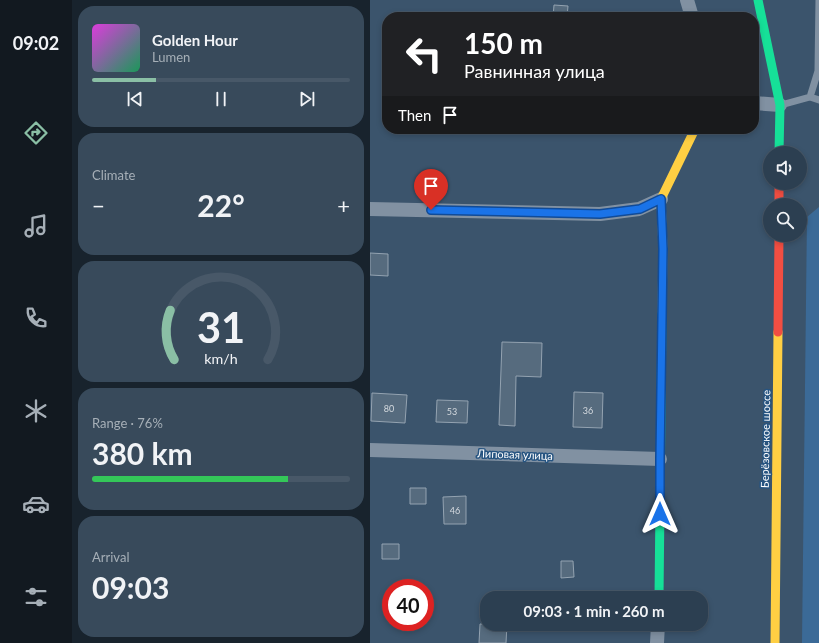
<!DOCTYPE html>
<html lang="en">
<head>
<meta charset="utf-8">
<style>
  body { margin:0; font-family:Lato,sans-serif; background:#384a5b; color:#f1f3f6; height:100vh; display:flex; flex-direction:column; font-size:15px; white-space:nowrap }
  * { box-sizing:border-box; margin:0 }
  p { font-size:13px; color:#a6afb7 }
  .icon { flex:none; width:22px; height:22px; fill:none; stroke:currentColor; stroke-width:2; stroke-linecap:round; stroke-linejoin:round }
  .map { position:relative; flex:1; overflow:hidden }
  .side { display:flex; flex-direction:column; gap:6px; padding:6px; background:#18232d; width:298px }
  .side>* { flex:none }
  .banner { position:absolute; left:12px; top:12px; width:377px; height:122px; border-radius:16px; box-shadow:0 2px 6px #0003,0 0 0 1px #485868; background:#202124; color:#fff; overflow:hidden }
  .controls { position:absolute; left:393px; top:146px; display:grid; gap:8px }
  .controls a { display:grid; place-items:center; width:44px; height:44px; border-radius:50%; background:#2c3f51; box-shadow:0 2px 6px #0003,0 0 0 1px #485868; font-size:20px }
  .speed { position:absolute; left:12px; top:579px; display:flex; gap:8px; font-size:20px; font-weight:700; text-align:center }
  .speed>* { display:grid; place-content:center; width:52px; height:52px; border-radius:50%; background:#2c3f51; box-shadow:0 2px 6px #0003,0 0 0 1px #485868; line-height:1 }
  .speed .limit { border:6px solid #d22; background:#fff; color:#111 }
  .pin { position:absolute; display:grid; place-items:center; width:34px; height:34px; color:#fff; margin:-41px -17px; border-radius:50% 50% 50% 0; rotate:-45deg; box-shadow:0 0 4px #0007 }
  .pin .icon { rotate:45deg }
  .me { position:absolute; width:44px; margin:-22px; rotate:0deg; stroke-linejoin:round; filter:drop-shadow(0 0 3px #0008) }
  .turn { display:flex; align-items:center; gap:14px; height:84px; padding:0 16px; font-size:18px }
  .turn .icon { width:52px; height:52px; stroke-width:2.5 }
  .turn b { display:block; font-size:28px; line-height:34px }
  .then { display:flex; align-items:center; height:38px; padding:0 16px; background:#0003; gap:8px; font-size:15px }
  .big { font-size:30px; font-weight:700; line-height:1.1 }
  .side .card { flex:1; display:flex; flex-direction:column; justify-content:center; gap:6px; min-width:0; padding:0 14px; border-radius:16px; background:#384a5b }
  .side .dial { align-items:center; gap:0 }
  .dial svg { height:104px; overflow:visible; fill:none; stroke:#485868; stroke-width:7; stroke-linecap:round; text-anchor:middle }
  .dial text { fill:#f1f3f6; stroke:none }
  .song { display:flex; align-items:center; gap:12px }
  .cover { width:48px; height:48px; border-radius:6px; background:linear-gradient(135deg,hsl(300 70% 55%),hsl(150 70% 35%)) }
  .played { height:4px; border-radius:2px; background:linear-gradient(90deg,#8abfa5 25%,#485868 25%) }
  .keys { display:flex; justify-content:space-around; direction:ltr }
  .heat { display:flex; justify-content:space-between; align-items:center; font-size:22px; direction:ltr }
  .charge { height:6px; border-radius:3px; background:linear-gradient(90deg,#34c759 76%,#485868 0) }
  .trip { position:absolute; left:110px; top:591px; width:228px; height:40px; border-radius:16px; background:#2c3f51; box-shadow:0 2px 6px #0003,0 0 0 1px #485868; font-weight:700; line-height:40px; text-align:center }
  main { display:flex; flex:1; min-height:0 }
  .menu { display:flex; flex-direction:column; width:72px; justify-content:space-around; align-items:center; background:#121920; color:#a6afb7 }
  .menu .icon { width:28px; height:28px }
  .menu .selected { color:#8abfa5 }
  .menu b { font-size:18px; color:#f1f3f6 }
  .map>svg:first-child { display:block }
</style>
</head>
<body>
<main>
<nav class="menu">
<b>09:02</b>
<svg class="icon selected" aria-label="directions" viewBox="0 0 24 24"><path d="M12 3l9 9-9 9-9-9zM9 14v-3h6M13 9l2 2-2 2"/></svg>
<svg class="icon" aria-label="music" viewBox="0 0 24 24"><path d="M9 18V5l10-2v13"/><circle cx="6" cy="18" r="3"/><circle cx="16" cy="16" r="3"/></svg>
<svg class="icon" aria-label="phone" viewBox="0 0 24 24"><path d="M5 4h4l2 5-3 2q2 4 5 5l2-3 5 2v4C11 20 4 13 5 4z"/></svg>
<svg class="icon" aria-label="climate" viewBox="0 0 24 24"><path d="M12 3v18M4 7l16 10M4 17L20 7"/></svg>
<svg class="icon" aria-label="car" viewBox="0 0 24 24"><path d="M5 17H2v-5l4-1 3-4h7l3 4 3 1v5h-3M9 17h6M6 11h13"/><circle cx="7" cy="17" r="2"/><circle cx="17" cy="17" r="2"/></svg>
<svg class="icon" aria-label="filters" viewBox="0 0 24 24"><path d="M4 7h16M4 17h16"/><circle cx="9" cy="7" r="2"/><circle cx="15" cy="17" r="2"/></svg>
</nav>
<section class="side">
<div class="card">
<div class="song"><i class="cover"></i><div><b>Golden Hour</b><p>Lumen</p></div></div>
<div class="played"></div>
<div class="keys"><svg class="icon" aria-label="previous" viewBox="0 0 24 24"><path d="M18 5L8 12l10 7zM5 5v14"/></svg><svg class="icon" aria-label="pause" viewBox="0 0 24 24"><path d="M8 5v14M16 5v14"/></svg><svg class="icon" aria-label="next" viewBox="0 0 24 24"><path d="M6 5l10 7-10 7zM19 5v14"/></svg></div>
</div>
<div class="card"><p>Climate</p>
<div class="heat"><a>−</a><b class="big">22°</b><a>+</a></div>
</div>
<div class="card dial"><svg viewBox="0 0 100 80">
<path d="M14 69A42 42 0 1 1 86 69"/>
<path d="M14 69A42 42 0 0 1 11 31" stroke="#8abfa5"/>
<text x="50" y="56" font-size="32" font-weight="700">31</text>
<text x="50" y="72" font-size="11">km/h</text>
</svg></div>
<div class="card"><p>Range · 76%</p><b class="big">380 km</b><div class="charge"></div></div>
<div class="card"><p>Arrival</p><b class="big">09:03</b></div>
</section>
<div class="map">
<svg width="449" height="643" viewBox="0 0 449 643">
  <rect width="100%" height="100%" fill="#3b546c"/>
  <path fill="#3b6a97" d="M 449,207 L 449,643 L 432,643 L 437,217 Z"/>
  <path fill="#566b7e" stroke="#94a3b1" d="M 184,5 L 198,6 L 197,17 L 183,17 Z
    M 0,253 L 18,254 L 18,276 L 0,275 Z
    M 132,342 L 172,343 L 171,377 L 146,376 L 145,426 L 129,425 Z
    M 204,392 L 233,393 L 232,428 L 203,427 Z
    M 2,393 L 37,395 L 35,423 L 1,421 Z
    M 67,400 L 98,401 L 97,423 L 66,422 Z
    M 40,488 L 56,488 L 56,504 L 40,504 Z
    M 96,496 L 96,524 L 74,524 L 73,497 Z
    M 12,544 L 29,544 L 29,559 L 12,559 Z
    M 191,561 L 203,561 L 204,577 L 191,578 Z
    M 110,624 L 137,624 L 136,643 L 109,643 Z"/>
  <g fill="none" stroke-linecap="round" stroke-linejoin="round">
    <path stroke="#8191a2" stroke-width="7" d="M 440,97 L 449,100
      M 411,105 L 440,97 L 448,71 L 449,0"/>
    <path stroke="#8191a2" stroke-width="14" d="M 317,0 L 322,17
      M 384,103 L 410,105
      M 0,209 L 230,214 L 269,209 L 291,199
      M 0,450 L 290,459
      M 287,643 L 288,624"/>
    <path stroke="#16e098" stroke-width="9" d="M 388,0 L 410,105 L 409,153
      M 289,598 L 292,312"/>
    <path stroke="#ffcf43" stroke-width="9" d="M 292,312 L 293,249 L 291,199 L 325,129
      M 405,643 L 408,332"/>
    <path stroke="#f24e42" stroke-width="9" d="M 409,183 L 409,205
      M 408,332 L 409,235"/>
  </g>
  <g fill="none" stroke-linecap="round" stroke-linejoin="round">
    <g stroke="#114b97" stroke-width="10">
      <path id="route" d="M 61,210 L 230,214 L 270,209 L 291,199 L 293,249 L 290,459 L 290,514"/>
    </g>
    <use href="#route" stroke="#1a73e8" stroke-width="7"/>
  </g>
  <g text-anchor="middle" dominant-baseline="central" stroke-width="3" stroke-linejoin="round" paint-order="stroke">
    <g font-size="9" fill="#d5dadf">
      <text x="19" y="408">80</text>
      <text x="218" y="410">36</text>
      <text x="82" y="411">53</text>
      <text x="85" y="510">46</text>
    </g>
    <g font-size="11" fill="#fff" stroke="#265481">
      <text transform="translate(395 439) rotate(-89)">Берёзовское шоссе</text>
      <text transform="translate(145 454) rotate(2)">Липовая улица</text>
    </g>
  </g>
</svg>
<div class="controls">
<a><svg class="icon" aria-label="sound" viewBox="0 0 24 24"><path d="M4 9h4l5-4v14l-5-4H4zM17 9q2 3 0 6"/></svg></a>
<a><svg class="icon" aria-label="search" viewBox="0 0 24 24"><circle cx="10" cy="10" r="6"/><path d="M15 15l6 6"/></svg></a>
</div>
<div class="speed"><div class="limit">40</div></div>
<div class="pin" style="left:61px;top:210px;background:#d93025"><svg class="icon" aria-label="arrive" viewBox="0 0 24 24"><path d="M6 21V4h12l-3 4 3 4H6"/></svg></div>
<svg class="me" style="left:290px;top:514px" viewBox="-20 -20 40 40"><path d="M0-17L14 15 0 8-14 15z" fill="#1a73e8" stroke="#fff" stroke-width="4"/></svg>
<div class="trip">09:03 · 1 min · 260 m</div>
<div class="banner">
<div class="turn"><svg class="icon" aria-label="left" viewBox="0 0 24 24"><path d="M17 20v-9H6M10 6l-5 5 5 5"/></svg><div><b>150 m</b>Равнинная улица</div></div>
<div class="then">Then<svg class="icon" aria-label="arrive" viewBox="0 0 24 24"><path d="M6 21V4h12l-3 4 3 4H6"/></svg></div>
</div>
</div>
</main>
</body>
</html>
